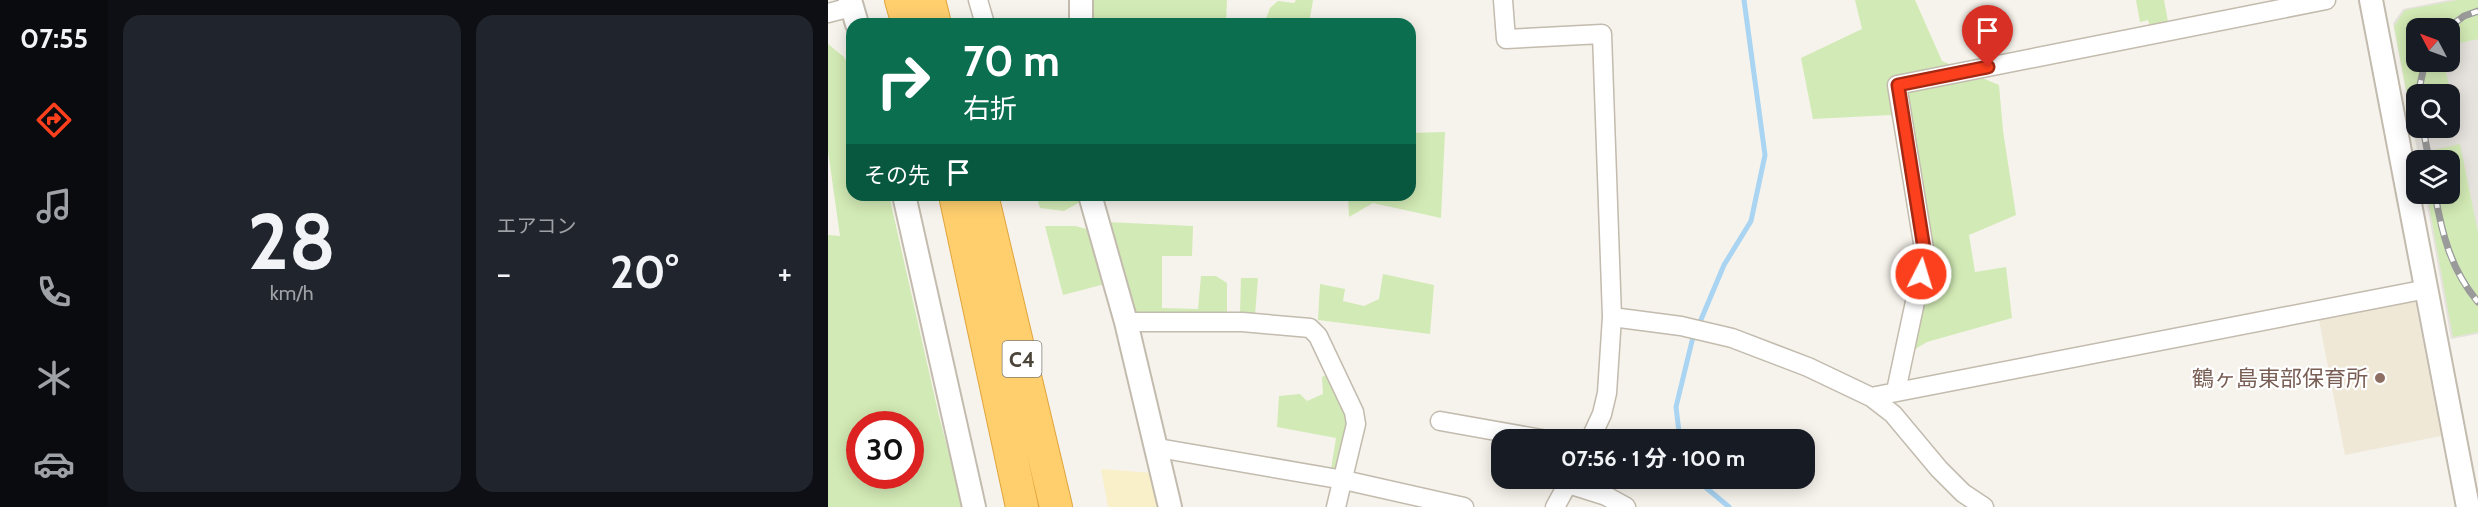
<!DOCTYPE html>
<html lang="ja">
<head>
<meta charset="utf-8">
<style>
  body { margin:0; font-family:Cabin,"Noto Sans JP",sans-serif; background:#20242c; color:#f1f3f6; height:100vh; display:flex; flex-direction:column; font-size:22px; white-space:nowrap }
  * { box-sizing:border-box; margin:0 }
  p { font-size:20px; color:#9ea1a6 }
  .icon { flex:none; width:33px; height:33px; fill:none; stroke:currentColor; stroke-width:2; stroke-linecap:round; stroke-linejoin:round }
  .map { position:relative; flex:1; overflow:hidden }
  .panel { display:flex; flex-direction:column; gap:15px; padding:15px; background:#0d0f14; width:720px }
  .panel>* { flex:none }
  .top-card { position:absolute; left:18px; top:18px; width:570px; height:183px; border-radius:18px; box-shadow:0 3px 15px #0003; background:#0b6e4f; color:#fff; overflow:hidden }
  .needle { width:39px; rotate:311deg }
  .controls { position:absolute; left:1578px; top:18px; display:grid; gap:12px }
  .controls a { display:grid; place-items:center; width:54px; height:54px; border-radius:12px; background:#171b24; box-shadow:0 3px 15px #0003; font-size:30px }
  .speed { position:absolute; left:18px; top:411px; display:flex; gap:12px; font-size:30px; font-weight:700; text-align:center }
  .speed>* { display:grid; place-content:center; width:78px; height:78px; border-radius:50%; background:#171b24; box-shadow:0 3px 15px #0003; line-height:1 }
  .speed .limit { border:9px solid #d22; background:#fff; color:#111 }
  .pin { position:absolute; display:grid; place-items:center; width:51px; height:51px; color:#fff; margin:-62px -26px; border-radius:50% 50% 50% 0; rotate:-45deg; box-shadow:0 0 6px #0007 }
  .pin .icon { rotate:45deg }
  .me { position:absolute; width:66px; margin:-33px; rotate:5deg; stroke-linejoin:round; filter:drop-shadow(0 0 4px #0008) }
  .turn { display:flex; align-items:center; gap:21px; height:126px; padding:0 18px; font-size:27px }
  .turn .icon { width:78px; height:78px; stroke-width:2.5 }
  .turn b { display:block; font-size:42px; line-height:51px }
  .then { display:flex; align-items:center; height:57px; padding:0 18px; background:#0003; gap:12px; font-size:22px }
  .big { font-size:45px; font-weight:700; line-height:1.1 }
  .panel .tile { flex:1; display:flex; flex-direction:column; justify-content:center; gap:9px; min-width:0; padding:0 21px; border-radius:18px; background:#20242c }
  .panel .dial { align-items:center; gap:0 }
  .dial b { font-size:78px; line-height:1 }
  .heat { display:flex; justify-content:space-between; align-items:center; font-size:33px; direction:ltr }
  .panel .tiles { flex:1; display:grid; gap:15px; grid-template-columns:repeat(2,1fr) }
  .trip { position:absolute; left:663px; top:429px; width:324px; height:60px; border-radius:18px; background:#171b24; box-shadow:0 3px 15px #0003; font-weight:700; line-height:60px; text-align:center }
  main { display:flex; flex:1; min-height:0 }
  .dock { display:flex; flex-direction:column; width:108px; justify-content:space-around; align-items:center; background:#090b0e; color:#9ea1a6 }
  .dock .icon { width:42px; height:42px }
  .dock .on { color:#fc3f1d }
  .dock b { font-size:27px; color:#f1f3f6 }
  .map>svg:first-child { display:block }
</style>
</head>
<body>
<main>
<nav class="dock">
<b>07:55</b>
<svg class="icon on" aria-label="directions" viewBox="0 0 24 24"><path d="M12 3l9 9-9 9-9-9zM9 14v-3h6M13 9l2 2-2 2"/></svg>
<svg class="icon" aria-label="music" viewBox="0 0 24 24"><path d="M9 18V5l10-2v13"/><circle cx="6" cy="18" r="3"/><circle cx="16" cy="16" r="3"/></svg>
<svg class="icon" aria-label="phone" viewBox="0 0 24 24"><path d="M5 4h4l2 5-3 2q2 4 5 5l2-3 5 2v4C11 20 4 13 5 4z"/></svg>
<svg class="icon" aria-label="climate" viewBox="0 0 24 24"><path d="M12 3v18M4 7l16 10M4 17L20 7"/></svg>
<svg class="icon" aria-label="car" viewBox="0 0 24 24"><path d="M5 17H2v-5l4-1 3-4h7l3 4 3 1v5h-3M9 17h6M6 11h13"/><circle cx="7" cy="17" r="2"/><circle cx="17" cy="17" r="2"/></svg>
</nav>
<section class="panel">
<div class="tiles">
<div class="tile dial"><b>28</b><p>km/h</p></div>
<div class="tile"><p>エアコン</p>
<div class="heat"><a>−</a><b class="big">20°</b><a>+</a></div>
</div>
</div>
</section>
<div class="map">
<svg width="1650" height="507" viewBox="0 0 1650 507">
  <rect width="100%" height="100%" fill="#f6f3ec"/>
  <path fill="#e6e2dd" fill-rule="evenodd" d="M 1620,0 L 1650,0 L 1650,334 L 1623,339 L 1597,194 L 1622,194 L 1622,160 L 1591,160 L 1565,23 L 1575,9 ZM 1588,28 L 1622,28 L 1622,62 L 1588,62 ZM 1588,94 L 1622,94 L 1622,128 L 1588,128 Z"/>
  <path fill="#efe8d6" d="M 1587,301 L 1613,436 L 1517,455 L 1491,320 Z"/>
  <path fill="#d2eab5" fill-rule="evenodd" d="M 260,0 L 399,0 L 398,24 L 259,24 Z
    M 468,0 L 485,0 L 481,24 L 436,24 L 442,8 L 450,1 L 466,3 Z
    M 1027,0 L 1087,0 L 1114,61 L 1171,85 L 1175,131 L 1188,215 L 1141,235 L 1147,272 L 1178,267 L 1184,318 L 1099,342 L 1071,359 L 1091,255 L 1079,181 L 1063,115 L 985,119 L 973,58 L 1034,29 Z
    M 1308,0 L 1336,0 L 1341,27 L 1323,30 L 1320,20 L 1312,22 Z
    M 1630,0 L 1650,0 L 1650,39 L 1628,44 L 1629,57 L 1622,59 L 1622,28 L 1588,28 L 1588,62 L 1616,62 L 1626,110 L 1622,112 L 1622,94 L 1588,94 L 1588,120 L 1584,121 L 1566,26 L 1577,10 Z
    M 0,44 L 16,57 L 24,73 L 24,195 L 61,195 L 111,416 L 135,507 L 0,507 L 0,235 L 12,236 L 0,151 ZM 32,424 L 82,424 L 82,476 L 32,476 Z
    M 617,132 L 613,218 L 545,203 L 521,217 L 520,195 L 582,195 L 582,133 Z
    M 1632,144 L 1650,233 L 1650,332 L 1625,337 L 1599,194 L 1622,194 L 1622,160 L 1593,160 L 1592,153 Z
    M 208,195 L 251,195 L 252,202 L 236,211 L 212,208 Z
    M 278,222 L 365,226 L 364,256 L 334,256 L 334,308 L 370,309 L 373,276 L 388,276 L 399,283 L 399,316 L 306,317 Z
    M 217,226 L 247,226 L 262,230 L 277,284 L 235,295 Z
    M 555,274 L 606,285 L 602,334 L 490,320 L 492,284 L 517,289 L 515,301 L 536,306 L 551,299 Z
    M 413,278 L 430,278 L 427,315 L 412,314 Z
    M 500,374 L 518,412 L 520,423 L 509,469 L 503,469 L 508,438 L 449,427 L 451,396 L 472,394 L 479,401 L 495,394 L 494,377 Z"/>
  <path fill="#f9efc9" d="M 273,469 L 325,473 L 332,507 L 280,507 Z"/>
  <g fill="none" stroke-linecap="round" stroke-linejoin="round">
    <path stroke="#a9d4f2" stroke-width="5" d="M 852,440 L 848,407 L 864,341 L 896,265 L 923,221 L 937,155 L 916,0
      M 871,478 L 876,486 L 901,507"/>
    <g stroke="#c2bbae" stroke-width="21">
      <path id="minor" d="M 150,0 L 157,24
        M 675,0 L 678,39 L 774,34 L 784,317 L 779,393 L 774,414 L 762,440
        M 0,13 L 23,7
        M 784,317 L 853,326 L 904,338 L 980,367 L 1043,397 L 1065,414 L 1111,469 L 1135,493 L 1156,507
        M 298,322 L 414,322 L 482,328 L 490,336 L 526,412 L 528,424 L 508,507
        M 1068,391 L 1097,255 L 1069,85 L 1498,0
        M 1043,397 L 1599,289
        M 612,421 L 719,440
        M 330,448 L 516,480 L 636,507
        M 740,484 L 778,496 L 798,507
        M 727,507 L 743,478"/>
    </g>
    <g stroke="#c2bbae" stroke-width="26">
      <path id="tertiary" d="M 22,0 L 29,24
        M 1543,0 L 1640,507
        M 253,24 L 253,0
        M 76,195 L 146,507
        M 262,195 L 298,322 L 342,507"/>
    </g>
    <g stroke="#e0a43c" stroke-width="34">
      <path id="motorway" d="M 73,0 L 80,24
        M 101,0 L 107,24
        M 127,195 L 194,507
        M 154,195 L 228,507"/>
    </g>
    <use href="#minor" stroke="#fff" stroke-width="18"/>
    <use href="#tertiary" stroke="#fff" stroke-width="22"/>
    <use href="#motorway" stroke="#ffcf6e" stroke-width="32"/>
    <g stroke="#9a9a9a" stroke-width="7">
      <path id="rail" d="M 1620,28 L 1636,16 L 1650,11
        M 1590,94 L 1597,62
        M 1595,128 L 1601,160
        M 1607,194 C 1614,234 1623,270 1650,302"/>
    </g>
    <use href="#rail" stroke="#fff" stroke-width="4.5" stroke-dasharray="14" stroke-linecap="butt"/>
  </g>
  <g fill="none" stroke-linecap="round" stroke-linejoin="round">
    <g stroke="#a42913" stroke-width="15">
      <path id="route" d="M 1093,274 L 1097,255 L 1070,85 L 1160,67"/>
    </g>
    <use href="#route" stroke="#fc3f1d" stroke-width="10"/>
  </g>
  <circle fill="#8d6e63" stroke="#fff" stroke-width="2" cx="1552" cy="378" r="6"/>
  <g text-anchor="middle" dominant-baseline="central" stroke-width="4.5" stroke-linejoin="round" paint-order="stroke">
    <rect fill="#fff" stroke="#817c74" stroke-width="1.5" x="174.5" y="341" width="39" height="36" rx="4.5"/>
    <g font-size="21" font-weight="bold" fill="#4b4439">
      <text x="194" y="359">C4</text>
    </g>
    <g font-size="22" fill="#785e54" stroke="#fff" text-anchor="end">
      <text x="1540" y="378">鶴ヶ島東部保育所</text>
    </g>
  </g>
</svg>
<div class="controls">
<a><svg class="needle" viewBox="-14 -14 28 28"><path d="M0-13l5 13h-10z" fill="#e53935"/><path d="M0 13l5-13h-10z" fill="#9ea1a6"/></svg></a>
<a><svg class="icon" aria-label="search" viewBox="0 0 24 24"><circle cx="10" cy="10" r="6"/><path d="M15 15l6 6"/></svg></a>
<a><svg class="icon" aria-label="layers" viewBox="0 0 24 24"><path d="M12 4l9 5-9 5-9-5zM3 14l9 5 9-5"/></svg></a>
</div>
<div class="speed"><div class="limit">30</div></div>
<div class="pin" style="left:1160px;top:67px;background:#d93025"><svg class="icon" aria-label="arrive" viewBox="0 0 24 24"><path d="M6 21V4h12l-3 4 3 4H6"/></svg></div>
<svg class="me" style="left:1093px;top:274px" viewBox="-20 -20 40 40"><circle r="17" fill="#fc3f1d" stroke="#fff" stroke-width="3"/><path d="M0-11L8 9 0 5-8 9z" fill="#fff"/></svg>
<div class="trip">07:56 · 1 分 · 100 m</div>
<div class="top-card">
<div class="turn"><svg class="icon" aria-label="right" viewBox="0 0 24 24"><path d="M7 20v-9h11M14 6l5 5-5 5"/></svg><div><b>70 m</b>右折</div></div>
<div class="then">その先<svg class="icon" aria-label="arrive" viewBox="0 0 24 24"><path d="M6 21V4h12l-3 4 3 4H6"/></svg></div>
</div>
</div>
</main>
</body>
</html>
